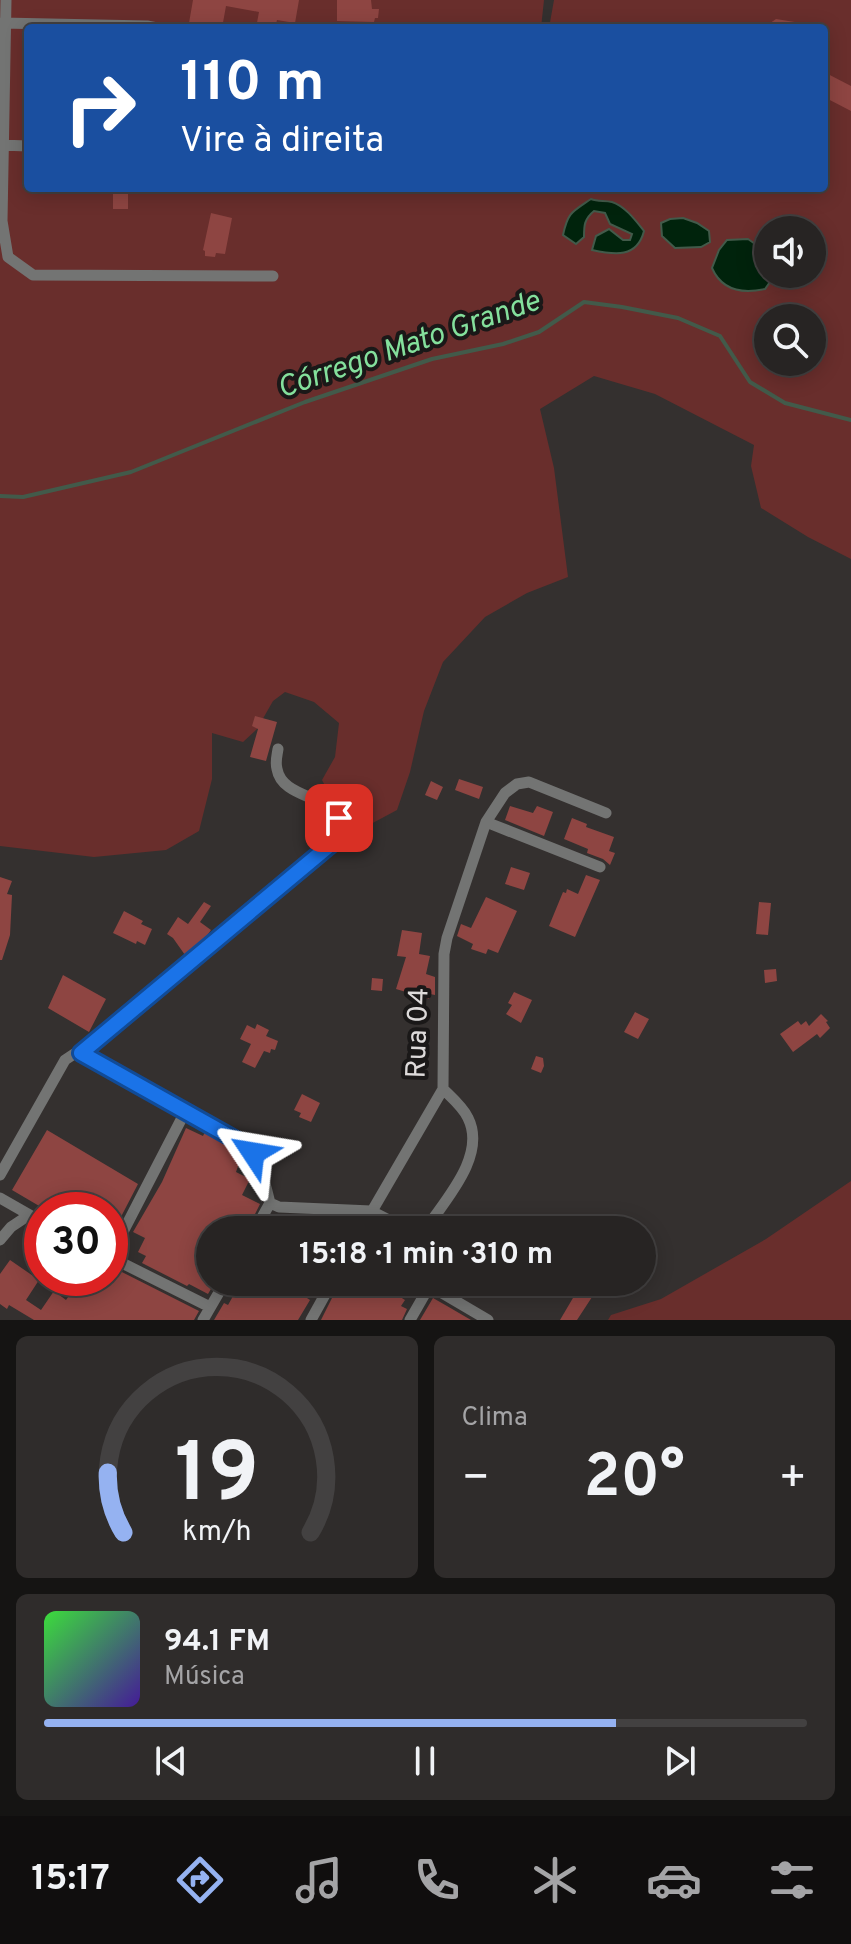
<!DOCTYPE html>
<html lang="pt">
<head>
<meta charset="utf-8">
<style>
  body { margin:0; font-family:Overpass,sans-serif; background:#2f2c2b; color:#f1f3f6; height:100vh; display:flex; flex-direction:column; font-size:30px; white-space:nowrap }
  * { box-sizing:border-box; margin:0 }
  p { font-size:26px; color:#a4a4a6 }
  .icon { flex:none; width:44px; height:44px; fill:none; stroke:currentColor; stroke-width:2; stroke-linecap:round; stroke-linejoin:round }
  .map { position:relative; height:1320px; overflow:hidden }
  .details { display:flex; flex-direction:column; gap:16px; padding:16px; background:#151413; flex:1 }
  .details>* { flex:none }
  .banner { position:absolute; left:24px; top:24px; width:804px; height:168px; border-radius:8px; box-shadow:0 4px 20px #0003,0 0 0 2px #434141; background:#1a4fa0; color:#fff; overflow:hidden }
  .buttons { position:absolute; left:754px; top:216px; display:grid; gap:16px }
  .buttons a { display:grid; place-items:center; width:72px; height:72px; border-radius:50%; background:#272423; box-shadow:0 4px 20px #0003,0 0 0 2px #434141; font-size:40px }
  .speed { position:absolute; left:24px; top:1192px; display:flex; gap:16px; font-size:40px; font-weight:700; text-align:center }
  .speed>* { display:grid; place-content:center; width:104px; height:104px; border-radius:50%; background:#272423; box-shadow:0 4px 20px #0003,0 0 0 2px #434141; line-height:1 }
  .speed .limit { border:12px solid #d22; background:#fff; color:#111 }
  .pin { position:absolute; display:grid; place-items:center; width:68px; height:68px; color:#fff; margin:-34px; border-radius:16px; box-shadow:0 4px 12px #0006 }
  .me { position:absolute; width:88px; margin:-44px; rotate:303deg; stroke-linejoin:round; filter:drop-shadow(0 0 6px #0008) }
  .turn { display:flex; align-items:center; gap:28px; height:168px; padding:0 24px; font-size:36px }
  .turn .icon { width:104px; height:104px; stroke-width:2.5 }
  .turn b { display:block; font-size:56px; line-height:68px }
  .big { font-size:60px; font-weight:700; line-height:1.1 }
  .details .widget { flex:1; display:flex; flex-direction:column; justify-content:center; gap:12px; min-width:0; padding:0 28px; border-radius:12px; background:#2f2c2b }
  .details .dial { align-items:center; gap:0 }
  .dial svg { height:208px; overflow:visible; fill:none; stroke:#434141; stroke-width:7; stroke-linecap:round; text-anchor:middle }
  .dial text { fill:#f1f3f6; stroke:none }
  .song { display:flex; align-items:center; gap:24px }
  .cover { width:96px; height:96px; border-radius:12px; background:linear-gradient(135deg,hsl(120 70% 55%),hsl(260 70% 35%)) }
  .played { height:8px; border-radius:4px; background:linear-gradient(90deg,#95b2f1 75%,#434141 75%) }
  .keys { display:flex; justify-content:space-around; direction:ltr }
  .heat { display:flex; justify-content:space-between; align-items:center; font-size:44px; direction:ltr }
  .details .tiles { flex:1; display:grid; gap:16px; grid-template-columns:1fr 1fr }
  .widget:last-child { grid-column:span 2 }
  .trip { position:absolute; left:196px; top:1216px; width:460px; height:80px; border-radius:40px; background:#272423; box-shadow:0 4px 20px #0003,0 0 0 2px #434141; font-weight:700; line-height:80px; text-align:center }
  .tabs { display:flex; height:128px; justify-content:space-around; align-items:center; background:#100e0e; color:#a4a4a6 }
  .tabs .icon { width:56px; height:56px }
  .tabs .active { color:#95b2f1 }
  .tabs b { font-size:36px; color:#f1f3f6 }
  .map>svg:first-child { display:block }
</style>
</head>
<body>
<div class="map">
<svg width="851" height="1320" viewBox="0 0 851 1320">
  <rect width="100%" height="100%" fill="#34302f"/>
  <path fill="#692e2c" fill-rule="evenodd" d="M 0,0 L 544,0 L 541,28 L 28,28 L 28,188 L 824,188 L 824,28 L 549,28 L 554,0 L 851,0 L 851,559 L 808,537 L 761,508 L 751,466 L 754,445 L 655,394 L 594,376 L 540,409 L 554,468 L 568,577 L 527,593 L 485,617 L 443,662 L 424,711 L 410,772 L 397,810 L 369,825 L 335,805 L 322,780 L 335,757 L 339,723 L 314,702 L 285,692 L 273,701 L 257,729 L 243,742 L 212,733 L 212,779 L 199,831 L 166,850 L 94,857 L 0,846 ZM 768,230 L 812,230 L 812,274 L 768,274 ZM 768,318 L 812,318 L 812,362 L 768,362 Z
    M 851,1181 L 851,1320 L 608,1320 L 611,1315 L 661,1299 L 766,1239 Z"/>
  <path fill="#00230c" stroke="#425a4a" stroke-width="2" d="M 591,199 C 598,202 605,200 612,202 C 625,206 636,221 644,231 C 637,258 615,255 592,250 L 596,236 L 609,229 L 623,240 L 630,240 L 632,234 L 610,224 L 605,213 L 594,211 C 584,219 584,226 584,237 L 576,244 L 563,235 C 568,212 572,212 591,199 Z
    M 683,218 L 697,223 L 709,231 L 710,242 L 701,247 L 675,248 L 662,236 L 661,223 L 670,219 Z
    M 748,239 C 762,248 768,257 768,274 L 771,274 L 772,279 L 765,289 C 742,294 722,291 712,268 L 719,250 L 727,240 Z"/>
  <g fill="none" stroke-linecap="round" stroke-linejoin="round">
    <path stroke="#425a4a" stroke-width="4" d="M 0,496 L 23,497 L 131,472 L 305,402 L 432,359 L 503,344 L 539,332 L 584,302 L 622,307 L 678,318 L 720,336 L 750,382 L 785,403 L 851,420"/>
  </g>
  <path fill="#8e4542" d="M 193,0 L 299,0 L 295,23 L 277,20 L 275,28 L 256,28 L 259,12 L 226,6 L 222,28 L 189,23 Z
    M 337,0 L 371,0 L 372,9 L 379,9 L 378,18 L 375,18 L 374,22 L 337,21 Z
    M 776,19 L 801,23 L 801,28 L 763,28 Z
    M 824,72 L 851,86 L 851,111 L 824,97 Z
    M 113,193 L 128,193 L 128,209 L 113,209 Z
    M 211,213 L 232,218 L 225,254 L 216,253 L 215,257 L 205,256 L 205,251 L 203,250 Z
    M 255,716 L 277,722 L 266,761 L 250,757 L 258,729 L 252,726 Z
    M 459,779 L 483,787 L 479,799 L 455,790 Z
    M 431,781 L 443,787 L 437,800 L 425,795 Z
    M 510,806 L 533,813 L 537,806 L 553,812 L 544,836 L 505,820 Z
    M 572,818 L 587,824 L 586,827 L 614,837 L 609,851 L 615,853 L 610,865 L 603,859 L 587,853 L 588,849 L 564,839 Z
    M 511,867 L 530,873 L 524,890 L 505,884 Z
    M 586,875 L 600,880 L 575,937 L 549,926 L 563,892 L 566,893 L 567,889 L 578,894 Z
    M 0,877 L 12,881 L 7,894 L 12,895 L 10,935 L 2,960 L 0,960 Z
    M 486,897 L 517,911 L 498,953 L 488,949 L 486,954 L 471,949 L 473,944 L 457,936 L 461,924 L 471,928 Z
    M 204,902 L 211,906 L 200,922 L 211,930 L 206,937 L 185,955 L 173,938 L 167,934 L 178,917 L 188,924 Z
    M 759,902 L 771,903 L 768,935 L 756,934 Z
    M 124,911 L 143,921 L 141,924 L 152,929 L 145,945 L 137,941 L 136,944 L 113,933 Z
    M 402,930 L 422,933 L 419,954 L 430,956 L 426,974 L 435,977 L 435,995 L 430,994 L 429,999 L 396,989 L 406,957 L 397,956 Z
    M 776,969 L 777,981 L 765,983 L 764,970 Z
    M 63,975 L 106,999 L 89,1032 L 48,1008 Z
    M 372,978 L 383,979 L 382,991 L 371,990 Z
    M 514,992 L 532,1000 L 521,1023 L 506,1014 L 512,1005 L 508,1003 Z
    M 635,1012 L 649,1019 L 638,1039 L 624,1032 Z
    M 821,1014 L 828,1021 L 826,1022 L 830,1028 L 820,1038 L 817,1034 L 793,1052 L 780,1034 L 798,1021 L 801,1025 L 806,1021 L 809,1026 Z
    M 257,1024 L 269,1030 L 266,1036 L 278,1041 L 275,1050 L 271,1049 L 270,1053 L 264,1051 L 255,1068 L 242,1062 L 251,1044 L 240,1039 L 247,1025 L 255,1029 Z
    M 536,1056 L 543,1058 L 544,1066 L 541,1073 L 531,1069 Z
    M 302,1094 L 320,1103 L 311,1122 L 299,1117 L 301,1113 L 294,1110 Z
    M 186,1128 L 203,1136 L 205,1132 L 240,1152 L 242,1155 L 236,1172 L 250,1179 L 242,1195 L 260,1204 L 247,1230 L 208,1230 L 196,1251 L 210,1258 L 210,1282 L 215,1282 L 208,1294 L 189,1284 L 187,1286 L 142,1263 L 146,1256 L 138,1252 L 145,1238 L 133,1232 L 162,1182 Z
    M 47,1130 L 138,1184 L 110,1238 L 110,1210 L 71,1210 L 54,1200 L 49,1210 L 46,1210 L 12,1190 Z
    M 286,1216 L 356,1219 L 357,1220 L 353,1230 L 278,1230 Z
    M 42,1234 L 42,1262 L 30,1253 Z
    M 10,1260 L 39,1280 L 26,1300 L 41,1310 L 54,1291 L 66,1300 L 76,1286 L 64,1278 L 110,1278 L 110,1266 L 199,1311 L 194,1320 L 34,1320 L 9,1305 L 7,1309 L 0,1304 L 0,1274 Z
    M 241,1282 L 318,1282 L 307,1298 L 310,1300 L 298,1320 L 214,1320 L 224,1303 L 228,1305 Z
    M 340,1282 L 405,1282 L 397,1295 L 405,1300 L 401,1306 L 407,1309 L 402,1320 L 321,1320 Z
    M 580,1286 L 594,1294 L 577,1320 L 560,1320 Z
    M 433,1298 L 447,1306 L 471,1320 L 420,1320 Z"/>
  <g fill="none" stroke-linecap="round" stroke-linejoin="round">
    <path stroke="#737473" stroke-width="11" d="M 6,0 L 2,221 L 8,257 L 33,275 L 273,276
      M 2,23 L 147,26 L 157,28
      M 0,145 L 28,146
      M 486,822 L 600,867
      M 81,1053 L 245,1145 C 260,1160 265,1183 270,1203 L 279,1207 L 371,1211 L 408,1230
      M 0,1175 L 65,1060 L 74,1054 L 81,1053 L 336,840 C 338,833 341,827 340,821 C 332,795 282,799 277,769 C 275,762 277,756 278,749
      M 0,1198 L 42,1222
      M 255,1230 L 270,1203
      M 361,1230 L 443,1089 L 444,954 L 447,938 L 486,822 L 505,793 L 517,784 L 529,782 L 606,813
      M 425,1230 C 445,1200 487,1156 468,1118 C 463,1107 451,1097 443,1089
      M 0,1240 L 11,1227 L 29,1215
      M 110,1257 L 185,1112
      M 110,1257 L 210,1307
      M 429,1282 L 437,1290 L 488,1320
      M 203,1320 L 225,1282
      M 311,1320 L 332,1282
      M 410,1320 L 430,1285"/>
  </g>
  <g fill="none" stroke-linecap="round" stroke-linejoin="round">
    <g stroke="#114b97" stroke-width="20">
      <path id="route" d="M 253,1153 L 245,1145 L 81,1053 L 336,840 L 341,825 L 339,818"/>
    </g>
    <use href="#route" stroke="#1a73e8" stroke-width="14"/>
  </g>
  <g text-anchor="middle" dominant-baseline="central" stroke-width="8" stroke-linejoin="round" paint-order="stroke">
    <g font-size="28" fill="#dddada" stroke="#1a1818">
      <text transform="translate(419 1033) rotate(-88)">Rua 04</text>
    </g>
    <g font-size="30" font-style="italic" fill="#84e09c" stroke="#1a1818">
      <text transform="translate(409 346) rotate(-19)">Córrego Mato Grande</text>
    </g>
  </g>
</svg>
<div class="buttons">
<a><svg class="icon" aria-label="sound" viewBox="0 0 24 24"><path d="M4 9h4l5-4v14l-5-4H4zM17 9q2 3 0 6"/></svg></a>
<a><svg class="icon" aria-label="search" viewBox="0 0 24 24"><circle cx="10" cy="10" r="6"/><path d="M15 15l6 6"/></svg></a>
</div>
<div class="speed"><div class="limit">30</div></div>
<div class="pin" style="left:339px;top:818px;background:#d93025"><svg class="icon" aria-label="arrive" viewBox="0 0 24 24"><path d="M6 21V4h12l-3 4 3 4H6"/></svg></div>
<svg class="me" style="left:253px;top:1153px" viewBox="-20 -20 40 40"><path d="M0-17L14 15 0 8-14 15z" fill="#1a73e8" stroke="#fff" stroke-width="4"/></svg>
<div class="trip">15:18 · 1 min · 310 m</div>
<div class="banner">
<div class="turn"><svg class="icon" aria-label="right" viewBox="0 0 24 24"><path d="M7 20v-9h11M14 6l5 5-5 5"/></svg><div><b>110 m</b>Vire à direita</div></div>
</div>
</div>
<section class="details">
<div class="tiles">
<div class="widget dial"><svg viewBox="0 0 100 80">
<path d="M14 69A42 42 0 1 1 86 69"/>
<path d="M14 69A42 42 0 0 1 8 46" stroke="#95b2f1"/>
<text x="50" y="56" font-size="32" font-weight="700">19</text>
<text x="50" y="72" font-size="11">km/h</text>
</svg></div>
<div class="widget"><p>Clima</p>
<div class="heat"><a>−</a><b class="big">20°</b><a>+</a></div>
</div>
<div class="widget">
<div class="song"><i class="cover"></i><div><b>94.1 FM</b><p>Música</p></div></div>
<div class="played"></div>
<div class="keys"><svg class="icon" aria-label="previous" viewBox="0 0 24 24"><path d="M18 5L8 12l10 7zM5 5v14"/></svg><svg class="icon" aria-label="pause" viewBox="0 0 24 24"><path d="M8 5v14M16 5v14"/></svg><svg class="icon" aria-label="next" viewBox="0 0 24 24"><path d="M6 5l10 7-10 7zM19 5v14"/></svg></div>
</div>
</div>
</section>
<nav class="tabs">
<b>15:17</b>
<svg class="icon active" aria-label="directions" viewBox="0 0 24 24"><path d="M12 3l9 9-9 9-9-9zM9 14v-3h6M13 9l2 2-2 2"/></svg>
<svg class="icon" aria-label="music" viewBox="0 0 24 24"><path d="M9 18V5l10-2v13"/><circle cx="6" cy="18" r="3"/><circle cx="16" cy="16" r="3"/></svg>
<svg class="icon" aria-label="phone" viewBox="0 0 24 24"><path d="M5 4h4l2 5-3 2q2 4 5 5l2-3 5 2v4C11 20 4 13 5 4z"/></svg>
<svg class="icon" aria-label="climate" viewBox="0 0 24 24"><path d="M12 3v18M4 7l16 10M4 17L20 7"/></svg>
<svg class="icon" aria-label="car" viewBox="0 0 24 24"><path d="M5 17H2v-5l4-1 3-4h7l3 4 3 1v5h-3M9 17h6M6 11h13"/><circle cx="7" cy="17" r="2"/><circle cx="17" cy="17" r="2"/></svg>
<svg class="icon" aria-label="filters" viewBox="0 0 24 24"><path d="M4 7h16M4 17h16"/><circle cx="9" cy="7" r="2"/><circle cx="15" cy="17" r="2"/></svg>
</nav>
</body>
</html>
